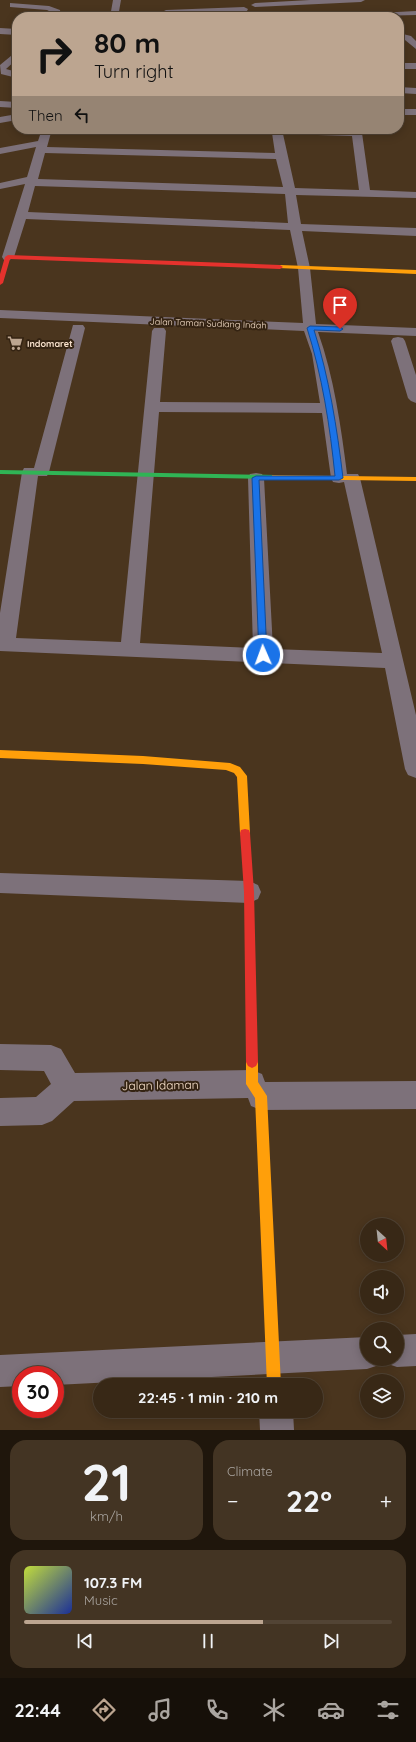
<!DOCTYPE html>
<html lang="en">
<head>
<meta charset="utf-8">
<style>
  body { margin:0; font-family:Quicksand,sans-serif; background:#433423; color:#f1f3f6; height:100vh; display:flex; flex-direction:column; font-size:15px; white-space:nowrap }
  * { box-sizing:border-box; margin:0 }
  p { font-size:13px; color:#aba6a1 }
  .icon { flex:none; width:22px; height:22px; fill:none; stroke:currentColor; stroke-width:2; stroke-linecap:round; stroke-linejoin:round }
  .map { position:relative; height:1430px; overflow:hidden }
  .side { display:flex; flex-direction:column; gap:10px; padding:10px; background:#1f160c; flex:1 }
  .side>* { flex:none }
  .hud { position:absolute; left:12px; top:12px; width:392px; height:122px; border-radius:16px; box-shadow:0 2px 10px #0003,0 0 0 1px #524435; background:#bca590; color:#111; overflow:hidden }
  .needle { width:26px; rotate:153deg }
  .tools { position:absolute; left:360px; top:1218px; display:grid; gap:8px }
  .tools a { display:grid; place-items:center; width:44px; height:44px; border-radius:50%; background:#382816; box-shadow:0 2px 10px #0003,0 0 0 1px #524435; font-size:20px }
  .speed { position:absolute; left:12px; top:1366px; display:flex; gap:8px; font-size:20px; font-weight:700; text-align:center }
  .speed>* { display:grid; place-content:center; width:52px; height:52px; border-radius:50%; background:#382816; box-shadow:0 2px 10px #0003,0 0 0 1px #524435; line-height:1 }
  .speed .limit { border:6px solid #d22; background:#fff; color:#111 }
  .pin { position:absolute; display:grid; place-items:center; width:34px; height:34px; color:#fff; margin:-41px -17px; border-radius:50% 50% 50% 0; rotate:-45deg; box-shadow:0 0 4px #0007 }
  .pin .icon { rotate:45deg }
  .me { position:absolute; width:44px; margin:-22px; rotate:358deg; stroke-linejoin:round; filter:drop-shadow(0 0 3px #0008) }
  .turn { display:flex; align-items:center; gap:14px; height:84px; padding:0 16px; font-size:18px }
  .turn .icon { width:52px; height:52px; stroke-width:2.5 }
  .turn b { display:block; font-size:28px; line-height:34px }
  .then { display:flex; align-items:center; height:38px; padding:0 16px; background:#0003; gap:8px; font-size:15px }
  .big { font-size:30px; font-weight:700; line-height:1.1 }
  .side .card { flex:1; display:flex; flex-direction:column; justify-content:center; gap:6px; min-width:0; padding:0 14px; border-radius:16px; background:#433423 }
  .side .dial { align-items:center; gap:0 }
  .dial b { font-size:52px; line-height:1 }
  .song { display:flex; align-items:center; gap:12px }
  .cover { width:48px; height:48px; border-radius:6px; background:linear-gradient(135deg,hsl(70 70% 55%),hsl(230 70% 35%)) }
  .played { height:4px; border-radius:2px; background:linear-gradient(90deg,#bca590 65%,#524435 65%) }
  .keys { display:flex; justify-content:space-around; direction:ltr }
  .heat { display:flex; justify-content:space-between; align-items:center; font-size:22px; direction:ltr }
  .side .tiles { flex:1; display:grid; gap:10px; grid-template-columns:1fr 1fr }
  .card:last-child { grid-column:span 2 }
  .trip { position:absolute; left:93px; top:1378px; width:230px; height:40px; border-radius:20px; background:#382816; box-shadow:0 2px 10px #0003,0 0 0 1px #524435; font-weight:700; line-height:40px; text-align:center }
  .tab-bar { display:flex; height:64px; justify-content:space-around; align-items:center; background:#161009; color:#aba6a1 }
  .tab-bar .icon { width:28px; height:28px }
  .tab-bar .selected { color:#bca590 }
  .tab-bar b { font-size:18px; color:#f1f3f6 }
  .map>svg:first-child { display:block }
</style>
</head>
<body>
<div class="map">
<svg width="416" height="1430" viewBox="0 0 416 1430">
  <rect width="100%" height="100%" fill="#4a351e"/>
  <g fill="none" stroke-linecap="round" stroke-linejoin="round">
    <path fill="#7d717a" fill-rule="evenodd" d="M 113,0 L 121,0 L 118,17 L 110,17 Z
      M 310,0 L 365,0 L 361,2 L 255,7 L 251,5 L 255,3 Z
      M 10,3 L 49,6 L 60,10 L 61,17 L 53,17 L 53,13 L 47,10 L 10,7 Z
      M 244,7 L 248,9 L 247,11 L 166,14 L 162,12 L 166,10 Z
      M 416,11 L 416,15 L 336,17 L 340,15 Z
      M 0,28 L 17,29 L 17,35 L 0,34 Z
      M 399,33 L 411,36 L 416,41 L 416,49 L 405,40 L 399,39 Z
      M 17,51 L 17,59 L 6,69 L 17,72 L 17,78 L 1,74 L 0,65 Z
      M 399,63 L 416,63 L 416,69 L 399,69 Z
      M 399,87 L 416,88 L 416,94 L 399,93 Z
      M 0,101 L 17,102 L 17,108 L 0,107 Z
      M 399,109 L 416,109 L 416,115 L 399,115 Z
      M 17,114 L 17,120 L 0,123 L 0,117 Z
      M 42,129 L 52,129 L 47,147 L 275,153 L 272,133 L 240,132 L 235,129 L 357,130 L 362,133 L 370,190 L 416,192 L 416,198 L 296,195 L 301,224 L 416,228 L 416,236 L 302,231 L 310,268 L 316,324 L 416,328 L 416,336 L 318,332 C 334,377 341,427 347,474 L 358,474 L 360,478 L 416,715 L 416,778 L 408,775 L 405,769 L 385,668 L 0,651 L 0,613 L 22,472 L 24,468 L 34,468 L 73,325 L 83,325 L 85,328 L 49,472 L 47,476 L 38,476 L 16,638 L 121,642 L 152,331 L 154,328 L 164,328 L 166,331 L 160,402 L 320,403 L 312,354 L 304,331 L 0,318 L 0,310 L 303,323 L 298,268 L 290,230 L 26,219 L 14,257 L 8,261 L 4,260 L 2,257 L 25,184 L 0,189 L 0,183 L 27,177 L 36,147 L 0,154 L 0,148 L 38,141 ZM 283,134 L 352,136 L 359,190 L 295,188 ZM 45,153 L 276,159 L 283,187 L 38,179 ZM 35,186 L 285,194 L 288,223 L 28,212 ZM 159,412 L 322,413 L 331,478 L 333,482 L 339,483 L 344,482 L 382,653 L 273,649 L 264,478 L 262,474 L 256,473 L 250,474 L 248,478 L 253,648 L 140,643 Z
      M 398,337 L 403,338 L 405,341 L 416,375 L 416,403 L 411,401 L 408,398 L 391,341 L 393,338 Z
      M 0,873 L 249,881 L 258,885 L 261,892 L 258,899 L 249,903 L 0,893 Z
      M 0,1044 L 51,1045 L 61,1049 L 75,1073 L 252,1070 L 262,1074 L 265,1082 L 416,1081 L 416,1109 L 261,1110 L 251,1106 L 248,1098 L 74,1101 L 52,1121 L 42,1125 L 0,1126 L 0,1098 L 36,1097 L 51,1084 L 44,1071 L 0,1070 Z
      M 416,1334 L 416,1366 L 397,1367 L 385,1363 L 384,1359 L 397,1359 L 397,1335 Z
      M 367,1337 L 367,1359 L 381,1359 L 379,1365 L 367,1369 L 55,1385 L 55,1375 L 21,1375 L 21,1386 L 0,1387 L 0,1355 Z
      M 259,1411 L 293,1411 L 294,1430 L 260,1430 Z"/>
    <path fill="#30b455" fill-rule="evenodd" d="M 0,470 L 275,475 L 279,477 L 275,479 L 0,474 Z"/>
    <path fill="#ff9f0a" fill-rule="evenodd" d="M 280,265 L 416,270 L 416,274 L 278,268 L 277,267 Z
      M 272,475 L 416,477 L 416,481 L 275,479 L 272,479 Z
      M 0,750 L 143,756 L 230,763 L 240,767 L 247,776 L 250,833 L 249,836 L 245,837 L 241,836 L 240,833 L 237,777 L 234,773 L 226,770 L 143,764 L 0,758 Z
      M 252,1056 L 256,1058 L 258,1062 L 258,1082 L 267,1096 L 281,1385 L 267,1385 L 255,1098 L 246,1084 L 246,1062 L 248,1058 Z"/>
    <path fill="#e5322d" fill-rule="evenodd" d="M 8,255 L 280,265 L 283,267 L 280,269 L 10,259 L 3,283 L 0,285 L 0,274 L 5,257 Z
      M 245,829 L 249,830 L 250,833 L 254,892 L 258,1062 L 256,1066 L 252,1068 L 248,1066 L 246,1062 L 244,892 L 240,833 L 241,830 Z"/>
  </g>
  <path fill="#1a73e8" stroke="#114b97" d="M 310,326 L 340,327 L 343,329 L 340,331 L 314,330 C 329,377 337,428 343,478 L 339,480 L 259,480 L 267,655 L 263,658 L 259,655 L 252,478 L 256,476 L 335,476 C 330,426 322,375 307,328 Z"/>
  <defs>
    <g id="supermarket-bare" transform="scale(1.2)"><path d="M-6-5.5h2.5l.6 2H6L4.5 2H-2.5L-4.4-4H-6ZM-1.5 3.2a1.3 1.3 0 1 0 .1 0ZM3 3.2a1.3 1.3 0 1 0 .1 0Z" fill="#bca590" stroke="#342312" stroke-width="2.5" paint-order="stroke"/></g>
  </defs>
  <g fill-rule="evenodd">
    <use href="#supermarket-bare" x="15" y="343"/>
  </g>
  <g text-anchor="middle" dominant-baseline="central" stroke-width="4" stroke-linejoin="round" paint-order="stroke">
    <g font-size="9" fill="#f9e2cd" stroke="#342312">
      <text transform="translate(208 323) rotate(2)">Jalan Taman Sudiang Indah</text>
    </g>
    <g font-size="9" font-weight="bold" fill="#f9e2cd" stroke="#342312" text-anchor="start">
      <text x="27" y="343">Indomaret</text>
    </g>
    <g font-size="12" fill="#f9e2cd" stroke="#342312">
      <text transform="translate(160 1085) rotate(-1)">Jalan Idaman</text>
    </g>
  </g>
</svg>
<div class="tools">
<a><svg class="needle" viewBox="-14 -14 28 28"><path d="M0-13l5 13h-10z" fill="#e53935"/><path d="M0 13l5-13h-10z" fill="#aba6a1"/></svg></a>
<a><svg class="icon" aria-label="sound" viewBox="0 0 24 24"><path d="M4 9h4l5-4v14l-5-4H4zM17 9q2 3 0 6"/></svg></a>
<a><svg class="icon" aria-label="search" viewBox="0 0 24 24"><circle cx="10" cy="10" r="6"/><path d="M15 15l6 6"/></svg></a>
<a><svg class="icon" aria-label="layers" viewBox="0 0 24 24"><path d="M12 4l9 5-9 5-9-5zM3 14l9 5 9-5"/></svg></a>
</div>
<div class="speed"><div class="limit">30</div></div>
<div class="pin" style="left:340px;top:329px;background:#d93025"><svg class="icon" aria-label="arrive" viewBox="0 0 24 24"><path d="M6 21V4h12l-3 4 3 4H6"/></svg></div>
<svg class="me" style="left:263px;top:655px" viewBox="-20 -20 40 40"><circle r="17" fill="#1a73e8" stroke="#fff" stroke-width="3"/><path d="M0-11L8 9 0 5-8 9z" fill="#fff"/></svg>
<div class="trip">22:45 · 1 min · 210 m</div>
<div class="hud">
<div class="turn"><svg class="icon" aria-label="right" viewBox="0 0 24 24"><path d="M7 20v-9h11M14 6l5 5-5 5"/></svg><div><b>80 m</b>Turn right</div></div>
<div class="then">Then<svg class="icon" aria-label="left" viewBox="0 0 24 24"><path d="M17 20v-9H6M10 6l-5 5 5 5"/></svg></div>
</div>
</div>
<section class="side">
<div class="tiles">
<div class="card dial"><b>21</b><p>km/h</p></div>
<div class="card"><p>Climate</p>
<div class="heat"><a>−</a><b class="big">22°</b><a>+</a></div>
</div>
<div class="card">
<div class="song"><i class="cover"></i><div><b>107.3 FM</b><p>Music</p></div></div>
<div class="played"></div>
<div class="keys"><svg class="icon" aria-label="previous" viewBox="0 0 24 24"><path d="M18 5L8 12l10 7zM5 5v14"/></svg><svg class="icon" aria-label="pause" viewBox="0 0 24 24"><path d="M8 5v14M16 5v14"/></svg><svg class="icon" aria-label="next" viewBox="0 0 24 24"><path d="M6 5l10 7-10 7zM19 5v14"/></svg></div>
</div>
</div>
</section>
<nav class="tab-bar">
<b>22:44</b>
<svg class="icon selected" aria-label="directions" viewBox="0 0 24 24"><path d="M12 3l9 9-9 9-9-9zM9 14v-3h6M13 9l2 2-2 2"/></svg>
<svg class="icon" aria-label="music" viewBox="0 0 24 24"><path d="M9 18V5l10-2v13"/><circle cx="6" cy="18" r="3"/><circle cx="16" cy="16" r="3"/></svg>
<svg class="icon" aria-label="phone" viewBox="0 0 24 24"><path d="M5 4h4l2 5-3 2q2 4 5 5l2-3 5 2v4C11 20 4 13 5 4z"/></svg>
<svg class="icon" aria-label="climate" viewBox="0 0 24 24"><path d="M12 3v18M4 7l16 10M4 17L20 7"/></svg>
<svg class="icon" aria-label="car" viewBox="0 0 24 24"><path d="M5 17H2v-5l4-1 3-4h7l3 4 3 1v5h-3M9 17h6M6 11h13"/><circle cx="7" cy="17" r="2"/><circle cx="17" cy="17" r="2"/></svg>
<svg class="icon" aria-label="filters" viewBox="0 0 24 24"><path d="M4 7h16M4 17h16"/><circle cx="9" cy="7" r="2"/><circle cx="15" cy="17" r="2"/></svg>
</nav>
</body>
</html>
